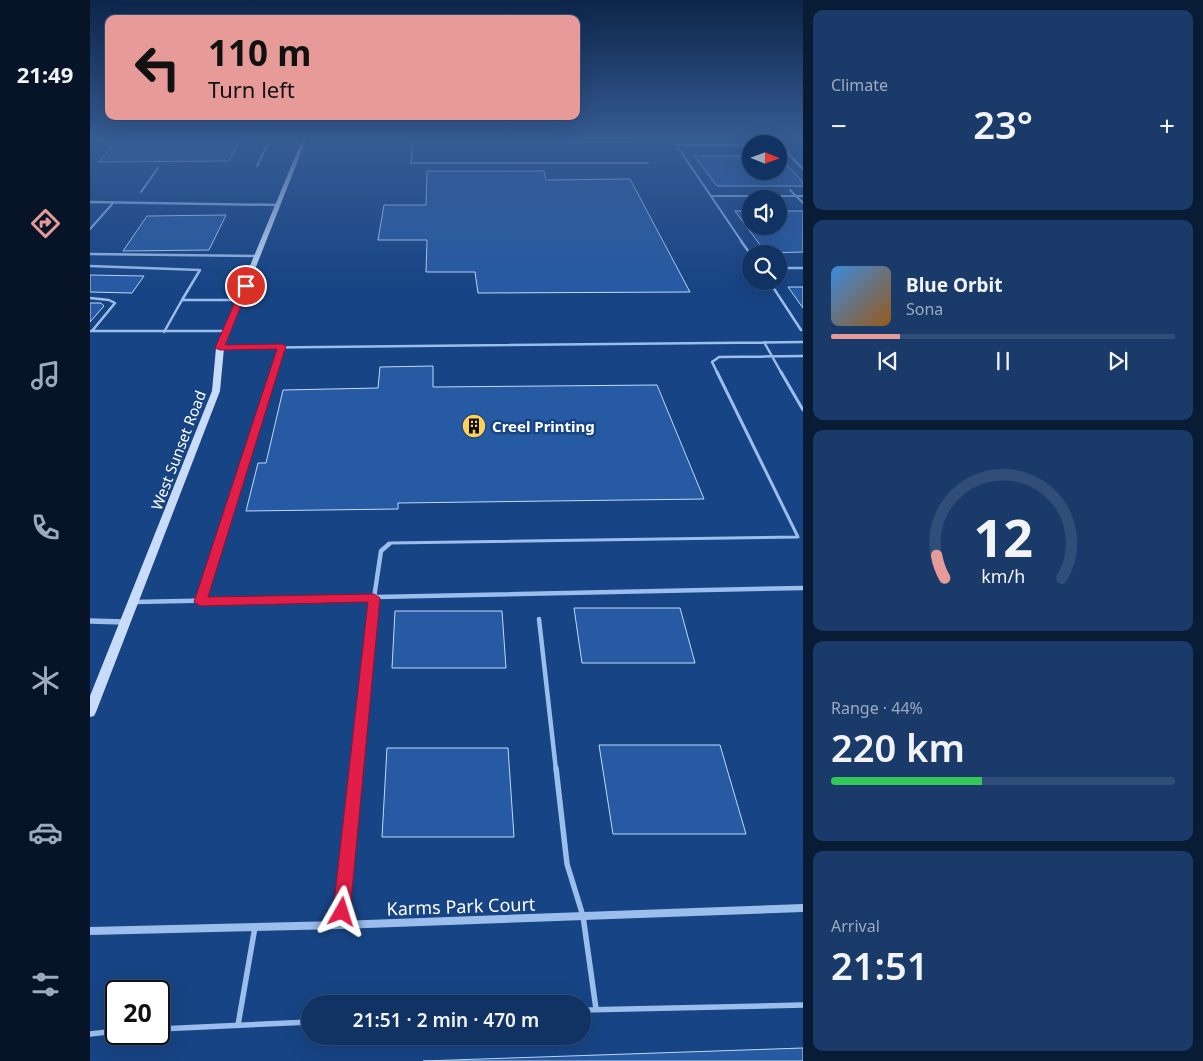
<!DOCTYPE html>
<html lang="en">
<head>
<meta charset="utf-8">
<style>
  body { margin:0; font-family:"Noto Sans",sans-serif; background:#1a3b69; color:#f1f3f6; height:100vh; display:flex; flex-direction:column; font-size:19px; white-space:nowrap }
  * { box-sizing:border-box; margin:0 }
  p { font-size:16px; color:#9caabe }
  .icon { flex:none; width:28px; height:28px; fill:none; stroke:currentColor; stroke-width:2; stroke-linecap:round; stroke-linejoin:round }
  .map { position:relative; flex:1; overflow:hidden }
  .panel { display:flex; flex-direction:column; gap:10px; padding:10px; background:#091c36; width:400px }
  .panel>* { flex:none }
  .guide { position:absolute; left:15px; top:15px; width:475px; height:105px; border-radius:10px; box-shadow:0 5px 20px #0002,0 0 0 1px #304e78; background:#e69b98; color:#111; overflow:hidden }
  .needle { width:32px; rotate:91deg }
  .fabs { position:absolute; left:652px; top:135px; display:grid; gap:10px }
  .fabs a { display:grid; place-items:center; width:45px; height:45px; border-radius:50%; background:#113363; box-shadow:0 5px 20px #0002,0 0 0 1px #304e78; font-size:25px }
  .speed { position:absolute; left:15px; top:980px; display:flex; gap:10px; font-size:25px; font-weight:700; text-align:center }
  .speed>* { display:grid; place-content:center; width:65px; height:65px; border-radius:50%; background:#113363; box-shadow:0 5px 20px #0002,0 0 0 1px #304e78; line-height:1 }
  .speed .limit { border:2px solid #111; border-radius:8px; background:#fff; color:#111 }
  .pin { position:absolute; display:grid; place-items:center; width:42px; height:42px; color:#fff; margin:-21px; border:2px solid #fff; border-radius:50%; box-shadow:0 1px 5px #0007 }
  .me { position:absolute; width:55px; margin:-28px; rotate:6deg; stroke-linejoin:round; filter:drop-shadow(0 0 4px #0008) }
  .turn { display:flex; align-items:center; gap:18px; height:105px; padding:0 20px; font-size:22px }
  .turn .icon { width:65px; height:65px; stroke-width:2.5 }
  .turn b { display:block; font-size:35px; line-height:42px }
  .big { font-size:38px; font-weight:600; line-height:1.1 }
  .panel .card { flex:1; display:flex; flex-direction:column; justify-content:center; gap:8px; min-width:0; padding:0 18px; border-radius:10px; background:#1a3b69 }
  .panel .dial { align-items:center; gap:0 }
  .dial svg { height:130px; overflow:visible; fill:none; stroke:#304e78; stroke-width:7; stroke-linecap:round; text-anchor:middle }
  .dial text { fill:#f1f3f6; stroke:none }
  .song { display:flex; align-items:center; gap:15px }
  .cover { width:60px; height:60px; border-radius:8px; background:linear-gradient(135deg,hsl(210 70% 55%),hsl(30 70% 35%)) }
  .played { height:5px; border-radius:2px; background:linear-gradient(90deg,#e69b98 20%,#304e78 20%) }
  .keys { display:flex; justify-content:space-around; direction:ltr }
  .heat { display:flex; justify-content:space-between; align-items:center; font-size:28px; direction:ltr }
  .charge { height:8px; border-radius:4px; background:linear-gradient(90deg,#34c759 44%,#304e78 0) }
  .trip { position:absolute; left:211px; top:995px; width:290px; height:50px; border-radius:25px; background:#113363; box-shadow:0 5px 20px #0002,0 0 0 1px #304e78; font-weight:600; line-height:50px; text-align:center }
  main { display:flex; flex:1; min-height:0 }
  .menu { display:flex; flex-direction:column; width:90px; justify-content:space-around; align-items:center; background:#071428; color:#9caabe }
  .menu .icon { width:35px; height:35px }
  .menu .current { color:#e69b98 }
  .menu b { font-size:22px; color:#f1f3f6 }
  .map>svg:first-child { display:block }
</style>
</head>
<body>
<main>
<nav class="menu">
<b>21:49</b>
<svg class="icon current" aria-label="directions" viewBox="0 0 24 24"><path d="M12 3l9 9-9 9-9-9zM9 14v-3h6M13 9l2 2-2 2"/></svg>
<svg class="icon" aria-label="music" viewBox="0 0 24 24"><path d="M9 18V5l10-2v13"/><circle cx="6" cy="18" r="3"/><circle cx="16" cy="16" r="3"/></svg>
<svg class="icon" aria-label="phone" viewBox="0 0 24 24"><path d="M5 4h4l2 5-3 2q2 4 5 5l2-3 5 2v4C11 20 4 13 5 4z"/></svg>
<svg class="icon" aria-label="climate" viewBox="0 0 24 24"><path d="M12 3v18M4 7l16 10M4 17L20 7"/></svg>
<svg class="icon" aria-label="car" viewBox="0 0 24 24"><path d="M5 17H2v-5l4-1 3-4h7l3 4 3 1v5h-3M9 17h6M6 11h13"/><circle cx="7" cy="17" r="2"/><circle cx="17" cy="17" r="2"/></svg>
<svg class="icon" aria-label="filters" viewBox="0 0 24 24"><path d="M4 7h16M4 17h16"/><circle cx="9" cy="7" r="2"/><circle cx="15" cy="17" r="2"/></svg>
</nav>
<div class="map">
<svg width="713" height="1061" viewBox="0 0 713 1061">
  <rect width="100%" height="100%" fill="#174484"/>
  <path fill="#265aa3" stroke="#c1d9f9" d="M 29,140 L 150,140 L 139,161 L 8,162 Z
    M 604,156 L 661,156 L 661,171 L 689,171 L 689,157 L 713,182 L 713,186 L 627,186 Z
    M 337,171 L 454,171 L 456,180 L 540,179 L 600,292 L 388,293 L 385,272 L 336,272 L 337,240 L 288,240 L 294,205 L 336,205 Z
    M 645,211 L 661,211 L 661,226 L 689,226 L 689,211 L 713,211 L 713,252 L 676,253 Z
    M 136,215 L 119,250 L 33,251 L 57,216 Z
    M 0,275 L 54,276 L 42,293 L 0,292 Z
    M 698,287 L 713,287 L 713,308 Z
    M 0,303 L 11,303 L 14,306 L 0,322 Z
    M 343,366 L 343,387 L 567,385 L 614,499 L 308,503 L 308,509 L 156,511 L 168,463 L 176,463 L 193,390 L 288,388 L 290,367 Z
    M 484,608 L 590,608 L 605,663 L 492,663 Z
    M 305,611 L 412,611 L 416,668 L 302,668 Z
    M 509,745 L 630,745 L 656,834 L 523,834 Z
    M 297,748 L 418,748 L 424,837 L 292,837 Z
    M 713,1048 L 713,1061 L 333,1061 Z"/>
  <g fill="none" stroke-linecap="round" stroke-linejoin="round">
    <path stroke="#9cbeec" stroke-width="2" d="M 323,140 L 323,142 L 546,142
      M 583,140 L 652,242
      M 661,140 L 665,144
      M 323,142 L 321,163 L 558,163
      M 587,145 L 661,145
      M 167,166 L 180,140
      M 700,190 L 713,203
      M 51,192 L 68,168
      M 621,196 L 713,196
      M 0,229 L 24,202"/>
    <path stroke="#9cbeec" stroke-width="2.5" d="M 651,241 L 661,255
      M 0,254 L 168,256
      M 0,266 L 110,270 L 92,300 L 149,300
      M 689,268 L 713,268
      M 679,281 L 711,330
      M 0,298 L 19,300 L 25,303 L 2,331
      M 0,331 L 137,331
      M 74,332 L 92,300
      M 674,342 L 692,374
      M 130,348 L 713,342
      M 183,374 L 192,346
      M 628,374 L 622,362 L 629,357 L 713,356"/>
    <path stroke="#9cbeec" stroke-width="3" d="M 691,372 L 713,410
      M 128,546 L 184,372
      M 297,546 L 301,543 L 708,537 L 627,372"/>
    <path stroke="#9cbeec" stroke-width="4.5" d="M 44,602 L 713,588
      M 110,602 L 128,544
      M 449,619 L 466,770
      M 266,770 L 284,598 L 291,551 L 299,544"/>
    <path stroke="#9cbeec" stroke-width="5.5" d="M 466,768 L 477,864 L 493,916 L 506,1009
      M 250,925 L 266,768
      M 492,1010 L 713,1005
      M 148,1025 L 165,927
      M 69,1029 L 220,1022
      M 0,1034 L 26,1031"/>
    <path stroke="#9cbeec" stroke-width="2.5" d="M 689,144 L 713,169
      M 0,202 L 189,205"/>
    <path stroke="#9cbeec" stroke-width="5.5" d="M 0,621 L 34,622"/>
    <path stroke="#9cbeec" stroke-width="8" d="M 0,931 L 250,925 L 713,908"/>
    <path fill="#c8dcf9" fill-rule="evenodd" d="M 212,140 L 216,140 L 134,348 L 130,391 L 6,712 L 4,716 L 0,717 L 0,696 L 122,391 L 126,348 Z"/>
  </g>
  <linearGradient id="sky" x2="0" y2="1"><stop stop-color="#0d2549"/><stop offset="0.48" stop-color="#365c94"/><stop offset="1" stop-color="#365c94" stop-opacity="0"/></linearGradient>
  <rect width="713" height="289" fill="url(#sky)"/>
  <path fill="#e11d48" stroke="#92132f" d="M 156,283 L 159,286 L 135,345 L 192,344 L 196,346 L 118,597 L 284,594 L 290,598 L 260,912 L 258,918 L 252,920 L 245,918 L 243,912 L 278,602 L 110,606 L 104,602 L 187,349 L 130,350 L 125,348 L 152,286 Z"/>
  <defs>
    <g id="building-disc" transform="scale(1.25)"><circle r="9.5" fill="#ffd257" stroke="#174484"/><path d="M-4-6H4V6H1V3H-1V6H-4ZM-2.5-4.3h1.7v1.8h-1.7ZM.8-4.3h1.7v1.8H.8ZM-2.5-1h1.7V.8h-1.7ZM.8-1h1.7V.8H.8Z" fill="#111"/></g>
  </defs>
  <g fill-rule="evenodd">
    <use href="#building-disc" x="384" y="426"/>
  </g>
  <g text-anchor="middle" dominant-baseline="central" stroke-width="5" stroke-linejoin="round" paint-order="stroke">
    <g font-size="15" font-weight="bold" fill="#fff" stroke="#174484" text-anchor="start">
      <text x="402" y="426">Creel Printing</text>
    </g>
    <g font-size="15" fill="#fff" stroke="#174484">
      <text transform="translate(88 450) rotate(-69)">West Sunset Road</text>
    </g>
    <g font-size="18" fill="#fff" stroke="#174484">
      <text transform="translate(371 906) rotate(-2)">Karms Park Court</text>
    </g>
  </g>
</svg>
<div class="fabs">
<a><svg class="needle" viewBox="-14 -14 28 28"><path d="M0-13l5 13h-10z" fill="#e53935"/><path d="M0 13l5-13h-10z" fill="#9caabe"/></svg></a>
<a><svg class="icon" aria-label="sound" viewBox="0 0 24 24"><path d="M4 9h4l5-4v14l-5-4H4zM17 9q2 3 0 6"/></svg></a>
<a><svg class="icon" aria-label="search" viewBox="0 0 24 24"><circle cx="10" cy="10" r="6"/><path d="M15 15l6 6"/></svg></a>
</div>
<div class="speed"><div class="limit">20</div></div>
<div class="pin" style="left:156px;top:286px;background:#d93025"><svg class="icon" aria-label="arrive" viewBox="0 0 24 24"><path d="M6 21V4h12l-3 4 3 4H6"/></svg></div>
<svg class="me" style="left:252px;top:912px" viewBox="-20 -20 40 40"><path d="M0-17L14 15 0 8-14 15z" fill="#e11d48" stroke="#fff" stroke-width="4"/></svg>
<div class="trip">21:51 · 2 min · 470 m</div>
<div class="guide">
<div class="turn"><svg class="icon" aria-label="left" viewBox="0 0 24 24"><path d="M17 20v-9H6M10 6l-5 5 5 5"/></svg><div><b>110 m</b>Turn left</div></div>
</div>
</div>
<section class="panel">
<div class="card"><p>Climate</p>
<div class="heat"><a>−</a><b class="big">23°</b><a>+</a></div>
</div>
<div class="card">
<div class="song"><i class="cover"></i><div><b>Blue Orbit</b><p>Sona</p></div></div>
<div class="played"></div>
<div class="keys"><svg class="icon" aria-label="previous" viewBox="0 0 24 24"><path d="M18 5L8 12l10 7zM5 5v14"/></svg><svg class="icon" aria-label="pause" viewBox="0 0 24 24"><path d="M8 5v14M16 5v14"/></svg><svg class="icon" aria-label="next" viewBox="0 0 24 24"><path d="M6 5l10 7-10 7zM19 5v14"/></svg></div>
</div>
<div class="card dial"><svg viewBox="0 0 100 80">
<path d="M14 69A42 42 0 1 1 86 69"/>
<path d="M14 69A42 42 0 0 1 9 55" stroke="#e69b98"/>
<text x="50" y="56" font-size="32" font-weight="700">12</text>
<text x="50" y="72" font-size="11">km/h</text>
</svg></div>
<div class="card"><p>Range · 44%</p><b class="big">220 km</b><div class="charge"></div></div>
<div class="card"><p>Arrival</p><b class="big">21:51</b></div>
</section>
</main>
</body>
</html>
